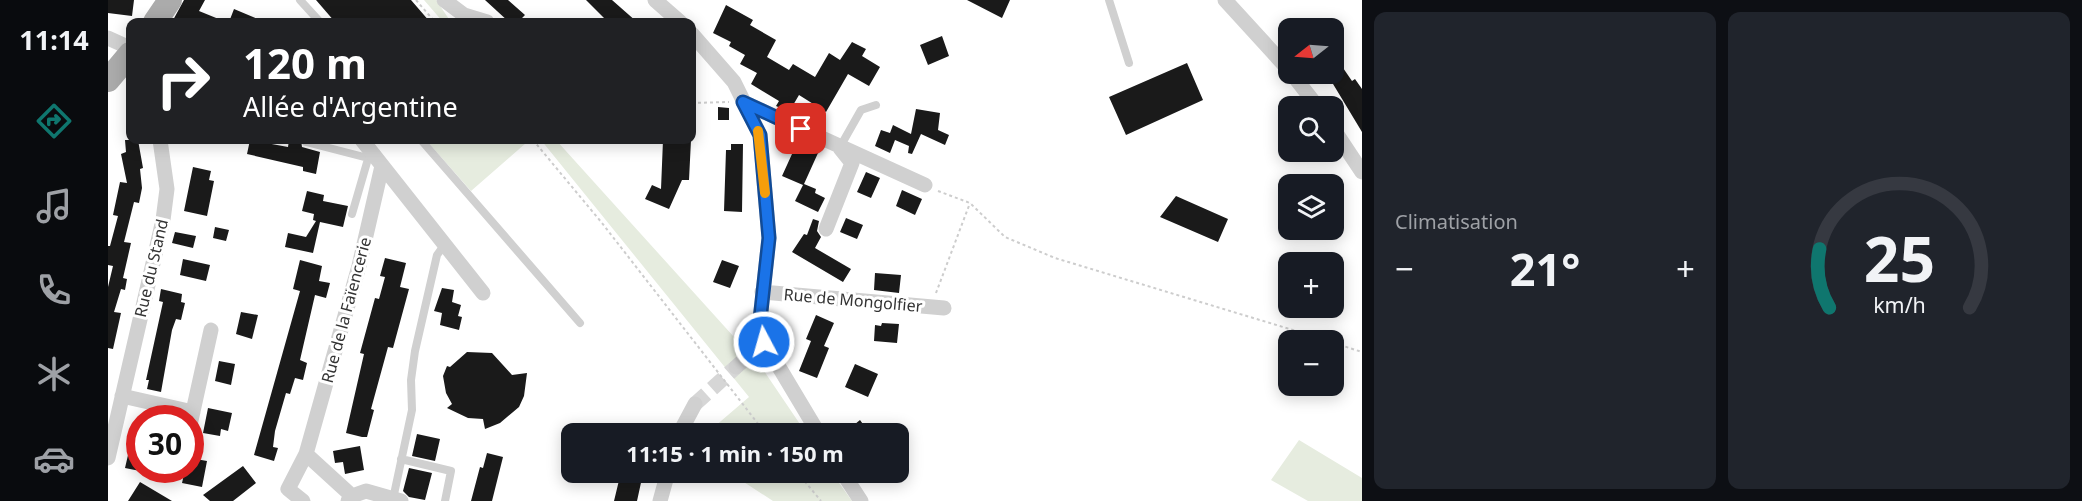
<!DOCTYPE html>
<html lang="fr">
<head>
<meta charset="utf-8">
<style>
  body { margin:0; font-family:"Noto Sans",sans-serif; background:#20242c; color:#f1f3f6; height:100vh; display:flex; flex-direction:column; font-size:22px; white-space:nowrap }
  * { box-sizing:border-box; margin:0 }
  p { font-size:20px; color:#9ea1a6 }
  .icon { flex:none; width:33px; height:33px; fill:none; stroke:currentColor; stroke-width:2; stroke-linecap:round; stroke-linejoin:round }
  .map { position:relative; flex:1; overflow:hidden }
  .details { display:flex; flex-direction:column; gap:12px; padding:12px; background:#0d0f14; width:720px }
  .details>* { flex:none }
  .hud { position:absolute; left:18px; top:18px; width:570px; height:126px; border-radius:12px; box-shadow:0 3px 15px #0003; background:#202124; color:#fff; overflow:hidden }
  .needle { width:39px; rotate:253deg }
  .controls { position:absolute; left:1170px; top:18px; display:grid; gap:12px }
  .controls a { display:grid; place-items:center; width:66px; height:66px; border-radius:12px; background:#171b24; box-shadow:0 3px 15px #0003; font-size:30px }
  .speed { position:absolute; left:18px; top:405px; display:flex; gap:12px; font-size:30px; font-weight:700; text-align:center }
  .speed>* { display:grid; place-content:center; width:78px; height:78px; border-radius:50%; background:#171b24; box-shadow:0 3px 15px #0003; line-height:1 }
  .speed .limit { border:9px solid #d22; background:#fff; color:#111 }
  .pin { position:absolute; display:grid; place-items:center; width:51px; height:51px; color:#fff; margin:-26px; border-radius:12px; box-shadow:0 3px 9px #0006 }
  .me { position:absolute; width:66px; margin:-33px; rotate:354deg; stroke-linejoin:round; filter:drop-shadow(0 0 4px #0008) }
  .turn { display:flex; align-items:center; gap:21px; height:126px; padding:0 18px; font-size:27px }
  .turn .icon { width:78px; height:78px; stroke-width:2.5 }
  .turn b { display:block; font-size:42px; line-height:51px }
  .big { font-size:45px; font-weight:700; line-height:1.1 }
  .details .widget { flex:1; display:flex; flex-direction:column; justify-content:center; gap:9px; min-width:0; padding:0 21px; border-radius:12px; background:#20242c }
  .details .dial { align-items:center; gap:0 }
  .dial svg { height:156px; overflow:visible; fill:none; stroke:#363941; stroke-width:7; stroke-linecap:round; text-anchor:middle }
  .dial text { fill:#f1f3f6; stroke:none }
  .heat { display:flex; justify-content:space-between; align-items:center; font-size:33px; direction:ltr }
  .details .tiles { flex:1; display:grid; gap:12px; grid-template-columns:repeat(2,1fr) }
  .trip { position:absolute; left:453px; top:423px; width:348px; height:60px; border-radius:12px; background:#171b24; box-shadow:0 3px 15px #0003; font-weight:700; line-height:60px; text-align:center }
  main { display:flex; flex:1; min-height:0 }
  .dock { display:flex; flex-direction:column; width:108px; justify-content:space-around; align-items:center; background:#090b0e; color:#9ea1a6 }
  .dock .icon { width:42px; height:42px }
  .dock .on { color:#0f766e }
  .dock b { font-size:27px; color:#f1f3f6 }
  .map>svg:first-child { display:block }
</style>
</head>
<body>
<main>
<nav class="dock">
<b>11:14</b>
<svg class="icon on" aria-label="directions" viewBox="0 0 24 24"><path d="M12 3l9 9-9 9-9-9zM9 14v-3h6M13 9l2 2-2 2"/></svg>
<svg class="icon" aria-label="music" viewBox="0 0 24 24"><path d="M9 18V5l10-2v13"/><circle cx="6" cy="18" r="3"/><circle cx="16" cy="16" r="3"/></svg>
<svg class="icon" aria-label="phone" viewBox="0 0 24 24"><path d="M5 4h4l2 5-3 2q2 4 5 5l2-3 5 2v4C11 20 4 13 5 4z"/></svg>
<svg class="icon" aria-label="climate" viewBox="0 0 24 24"><path d="M12 3v18M4 7l16 10M4 17L20 7"/></svg>
<svg class="icon" aria-label="car" viewBox="0 0 24 24"><path d="M5 17H2v-5l4-1 3-4h7l3 4 3 1v5h-3M9 17h6M6 11h13"/><circle cx="7" cy="17" r="2"/><circle cx="17" cy="17" r="2"/></svg>
</nav>
<div class="map">
<svg width="1254" height="501" viewBox="0 0 1254 501">
  <rect width="100%" height="100%" fill="#fff"/>
  <path fill="#e6ecdf" d="M 316,0 L 328,0 L 343,22 L 335,22 Z
    M 318,140 L 415,140 L 418,143 L 363,191 Z
    M 433,140 L 448,140 L 654,368 L 698,433 L 599,433 L 641,397 Z
    M 1191,440 L 1254,478 L 1254,501 L 1200,501 L 1163,480 Z
    M 622,473 L 724,473 L 744,501 L 665,501 Z"/>
  <path fill="#1a1a1a" d="M 0,0 L 26,0 L 24,16 L 0,13 Z
    M 76,0 L 97,0 L 91,11 L 118,22 L 64,22 Z
    M 208,0 L 303,0 L 322,22 L 227,22 Z
    M 377,0 L 400,0 L 417,15 L 410,22 L 401,22 Z
    M 478,0 L 504,0 L 529,22 L 500,22 Z
    M 859,0 L 902,0 L 894,18 Z
    M 618,5 L 645,20 L 642,25 L 668,40 L 659,57 L 681,70 L 685,64 L 707,77 L 721,53 L 732,60 L 744,42 L 758,49 L 754,56 L 772,67 L 761,86 L 740,74 L 718,112 L 691,95 L 681,112 L 668,106 L 671,101 L 643,84 L 649,73 L 632,64 L 637,55 L 621,46 L 623,42 L 605,33 Z
    M 126,9 L 157,22 L 121,22 Z
    M 834,36 L 841,56 L 820,65 L 812,45 Z
    M 1079,63 L 1095,100 L 1018,135 L 1001,97 Z
    M 1233,65 L 1244,81 L 1247,79 L 1254,89 L 1254,132 L 1219,74 L 1226,74 L 1226,70 Z
    M 610,107 L 621,108 L 621,120 L 610,120 Z
    M 808,109 L 832,113 L 830,130 L 841,135 L 837,145 L 813,134 L 804,154 L 800,153 L 801,146 L 787,140 L 782,153 L 767,146 L 773,130 L 782,133 L 785,125 L 803,134 Z
    M 17,140 L 30,140 L 35,168 L 32,169 L 34,188 L 31,203 L 26,202 L 16,242 L 23,243 L 15,278 L 19,279 L 17,290 L 13,289 L 6,312 L 13,313 L 5,349 L 0,348 L 0,287 L 5,266 L 0,265 L 0,246 L 2,246 L 10,216 L 5,215 L 12,182 L 19,183 L 13,154 L 18,152 Z
    M 142,140 L 180,147 L 181,140 L 193,140 L 194,147 L 212,152 L 208,174 L 195,171 L 195,167 L 139,154 Z
    M 555,140 L 583,140 L 581,180 L 574,180 L 561,209 L 537,199 L 544,185 L 553,189 Z
    M 689,143 L 710,153 L 696,184 L 708,189 L 707,193 L 717,198 L 710,212 L 687,201 L 695,185 L 674,176 Z
    M 623,144 L 635,144 L 634,212 L 616,211 L 618,150 L 623,150 Z
    M 85,167 L 103,171 L 101,180 L 106,181 L 99,216 L 76,211 Z
    M 758,172 L 772,178 L 763,198 L 749,192 Z
    M 794,190 L 814,199 L 807,215 L 788,206 Z
    M 199,191 L 216,195 L 215,201 L 240,206 L 235,227 L 212,222 L 205,253 L 177,247 L 180,233 L 198,237 L 208,221 L 205,220 L 206,214 L 194,211 Z
    M 1068,196 L 1120,219 L 1110,242 L 1052,217 Z
    M 738,218 L 755,225 L 749,239 L 732,232 Z
    M 705,219 L 711,221 L 709,231 L 713,237 L 707,248 L 743,269 L 735,282 L 684,252 L 696,234 L 699,235 Z
    M 107,227 L 121,230 L 118,241 L 105,238 Z
    M 67,232 L 88,236 L 85,248 L 64,243 Z
    M 277,258 L 298,263 L 292,287 L 301,289 L 285,348 L 280,347 L 263,409 L 266,410 L 259,437 L 254,437 L 238,433 L 256,354 L 252,353 L 267,298 L 271,299 L 277,277 L 272,276 Z
    M 75,259 L 102,265 L 98,281 L 72,275 Z
    M 192,260 L 214,266 L 211,281 L 222,283 L 218,298 L 207,295 L 192,360 L 199,363 L 195,380 L 187,378 L 182,394 L 178,393 L 167,431 L 165,447 L 170,448 L 166,461 L 146,455 L 192,291 L 185,289 Z
    M 614,260 L 631,266 L 622,288 L 605,282 Z
    M 767,273 L 793,275 L 791,293 L 766,290 Z
    M 334,288 L 346,290 L 344,302 L 353,305 L 350,316 L 354,317 L 351,330 L 332,325 L 334,313 L 326,311 Z
    M 53,289 L 74,294 L 73,302 L 77,303 L 73,320 L 68,319 L 64,330 L 53,392 L 39,389 L 41,380 L 38,380 L 55,302 L 51,301 Z
    M 133,312 L 150,315 L 144,339 L 128,334 Z
    M 708,315 L 726,323 L 716,346 L 721,348 L 709,378 L 691,371 L 703,341 L 698,339 Z
    M 774,323 L 791,324 L 789,343 L 766,341 L 767,325 L 773,326 Z
    M 359,352 L 384,353 L 404,375 L 419,373 L 416,396 L 411,407 L 392,423 L 377,429 L 375,419 L 360,418 L 339,408 L 344,404 L 338,393 L 335,376 L 339,366 L 342,367 Z
    M 111,361 L 127,364 L 123,385 L 107,381 Z
    M 747,364 L 770,374 L 760,397 L 737,387 Z
    M 100,408 L 124,413 L 120,431 L 113,429 L 112,436 L 95,433 Z
    M 752,420 L 762,434 L 735,434 Z
    M 27,425 L 32,426 L 32,471 L 17,468 Z
    M 309,434 L 332,439 L 327,461 L 304,456 Z
    M 252,446 L 256,470 L 237,474 L 235,462 L 227,463 L 225,451 Z
    M 379,453 L 395,457 L 384,501 L 363,501 L 372,467 L 375,468 Z
    M 82,458 L 99,461 L 94,487 L 74,483 L 77,470 L 82,470 Z
    M 135,466 L 148,483 L 125,501 L 102,501 L 95,495 Z
    M 301,468 L 324,473 L 317,500 L 301,497 L 295,491 Z
    M 513,472 L 532,472 L 531,478 L 534,478 L 529,501 L 506,501 Z
    M 32,482 L 64,501 L 20,501 Z"/>
  <g fill="none" stroke-linecap="round" stroke-linejoin="round">
    <path stroke="#d6d6d6" stroke-width="15" stroke-dasharray="15 8" stroke-linecap="butt" d="M 587,404 L 628,367"/>
    <path stroke="#cdcdcd" stroke-width="2" stroke-dasharray="3 3" stroke-linecap="butt" d="M 308,0 L 327,22
      M 584,103 L 621,102
      M 425,140 L 494,223 L 658,434
      M 830,191 L 862,203 L 897,237 L 947,258 L 1218,340
      M 828,293 L 862,203
      M 1226,343 L 1254,352
      M 689,472 L 713,501"/>
    <path stroke="#d0d0d0" stroke-width="8" d="M 192,0 L 212,22
      M 1001,0 L 1021,63
      M 313,140 L 472,323
      M 198,142 L 260,158
      M 732,147 L 753,110 L 768,105
      M 244,214 L 262,152
      M 293,459 L 343,471 L 337,501
      M 285,499 L 304,410 L 303,380 L 307,351 L 329,255 L 337,244"/>
    <path stroke="#d0d0d0" stroke-width="15" d="M 336,0 L 356,15 L 379,22
      M 547,0 L 572,22
      M 1117,0 L 1180,69
      M 584,34 L 626,82 L 652,135 L 661,238 L 652,320 L 656,342 L 711,434
      M 0,38 L 22,48
      M 1184,74 L 1209,106
      M 635,102 L 817,185
      M 1226,130 L 1254,172
      M 254,140 L 375,293
      M 718,229 L 744,163 L 732,148
      M 654,292 L 836,308
      M 628,367 L 656,342
      M 14,396 L 85,412
      M 82,425 L 103,330
      M 571,434 L 587,404
      M 198,454 L 244,496 L 240,501
      M 0,458 L 55,220 L 59,189 L 52,140
      M 734,472 L 753,501
      M 244,496 L 258,491 L 293,501
      M 195,501 L 180,489 L 198,454 L 251,266 L 274,166
      M 552,501 L 560,472"/>
    <path stroke="#ababab" stroke-width="24" d="M 47,22 L 62,0
      M 0,80 L 22,54"/>
  </g>
  <g fill="none" stroke-linecap="round" stroke-linejoin="round">
    <g stroke="#114b97" stroke-width="15">
      <path id="route" d="M 656,342 L 652,320 L 661,238 L 652,135 L 635,102 L 693,129"/>
    </g>
    <use href="#route" stroke="#1a73e8" stroke-width="10"/>
    <path stroke="#f59e0b" stroke-width="10" d="M 650,131 L 657,193"/>
  </g>
  <g text-anchor="middle" dominant-baseline="central" stroke-width="6" stroke-linejoin="round" paint-order="stroke">
    <g font-size="16" fill="#333" stroke="#fff">
      <text transform="translate(43 268) rotate(-77)">Rue du Stand</text>
      <text transform="translate(745 300) rotate(5)">Rue de Mongolfier</text>
      <text transform="translate(238 310) rotate(-75)">Rue de la Faïencerie</text>
    </g>
  </g>
</svg>
<div class="controls">
<a><svg class="needle" viewBox="-14 -14 28 28"><path d="M0-13l5 13h-10z" fill="#e53935"/><path d="M0 13l5-13h-10z" fill="#9ea1a6"/></svg></a>
<a><svg class="icon" aria-label="search" viewBox="0 0 24 24"><circle cx="10" cy="10" r="6"/><path d="M15 15l6 6"/></svg></a>
<a><svg class="icon" aria-label="layers" viewBox="0 0 24 24"><path d="M12 4l9 5-9 5-9-5zM3 14l9 5 9-5"/></svg></a>
<a>+</a>
<a>−</a>
</div>
<div class="speed"><div class="limit">30</div></div>
<div class="pin" style="left:693px;top:129px;background:#d93025"><svg class="icon" aria-label="arrive" viewBox="0 0 24 24"><path d="M6 21V4h12l-3 4 3 4H6"/></svg></div>
<svg class="me" style="left:656px;top:342px" viewBox="-20 -20 40 40"><circle r="17" fill="#1a73e8" stroke="#fff" stroke-width="3"/><path d="M0-11L8 9 0 5-8 9z" fill="#fff"/></svg>
<div class="trip">11:15 · 1 min · 150 m</div>
<div class="hud">
<div class="turn"><svg class="icon" aria-label="right" viewBox="0 0 24 24"><path d="M7 20v-9h11M14 6l5 5-5 5"/></svg><div><b>120 m</b>Allée d'Argentine</div></div>
</div>
</div>
<section class="details">
<div class="tiles">
<div class="widget"><p>Climatisation</p>
<div class="heat"><a>−</a><b class="big">21°</b><a>+</a></div>
</div>
<div class="widget dial"><svg viewBox="0 0 100 80">
<path d="M14 69A42 42 0 1 1 86 69"/>
<path d="M14 69A42 42 0 0 1 9 39" stroke="#0f766e"/>
<text x="50" y="56" font-size="32" font-weight="700">25</text>
<text x="50" y="72" font-size="11">km/h</text>
</svg></div>
</div>
</section>
</main>
</body>
</html>
